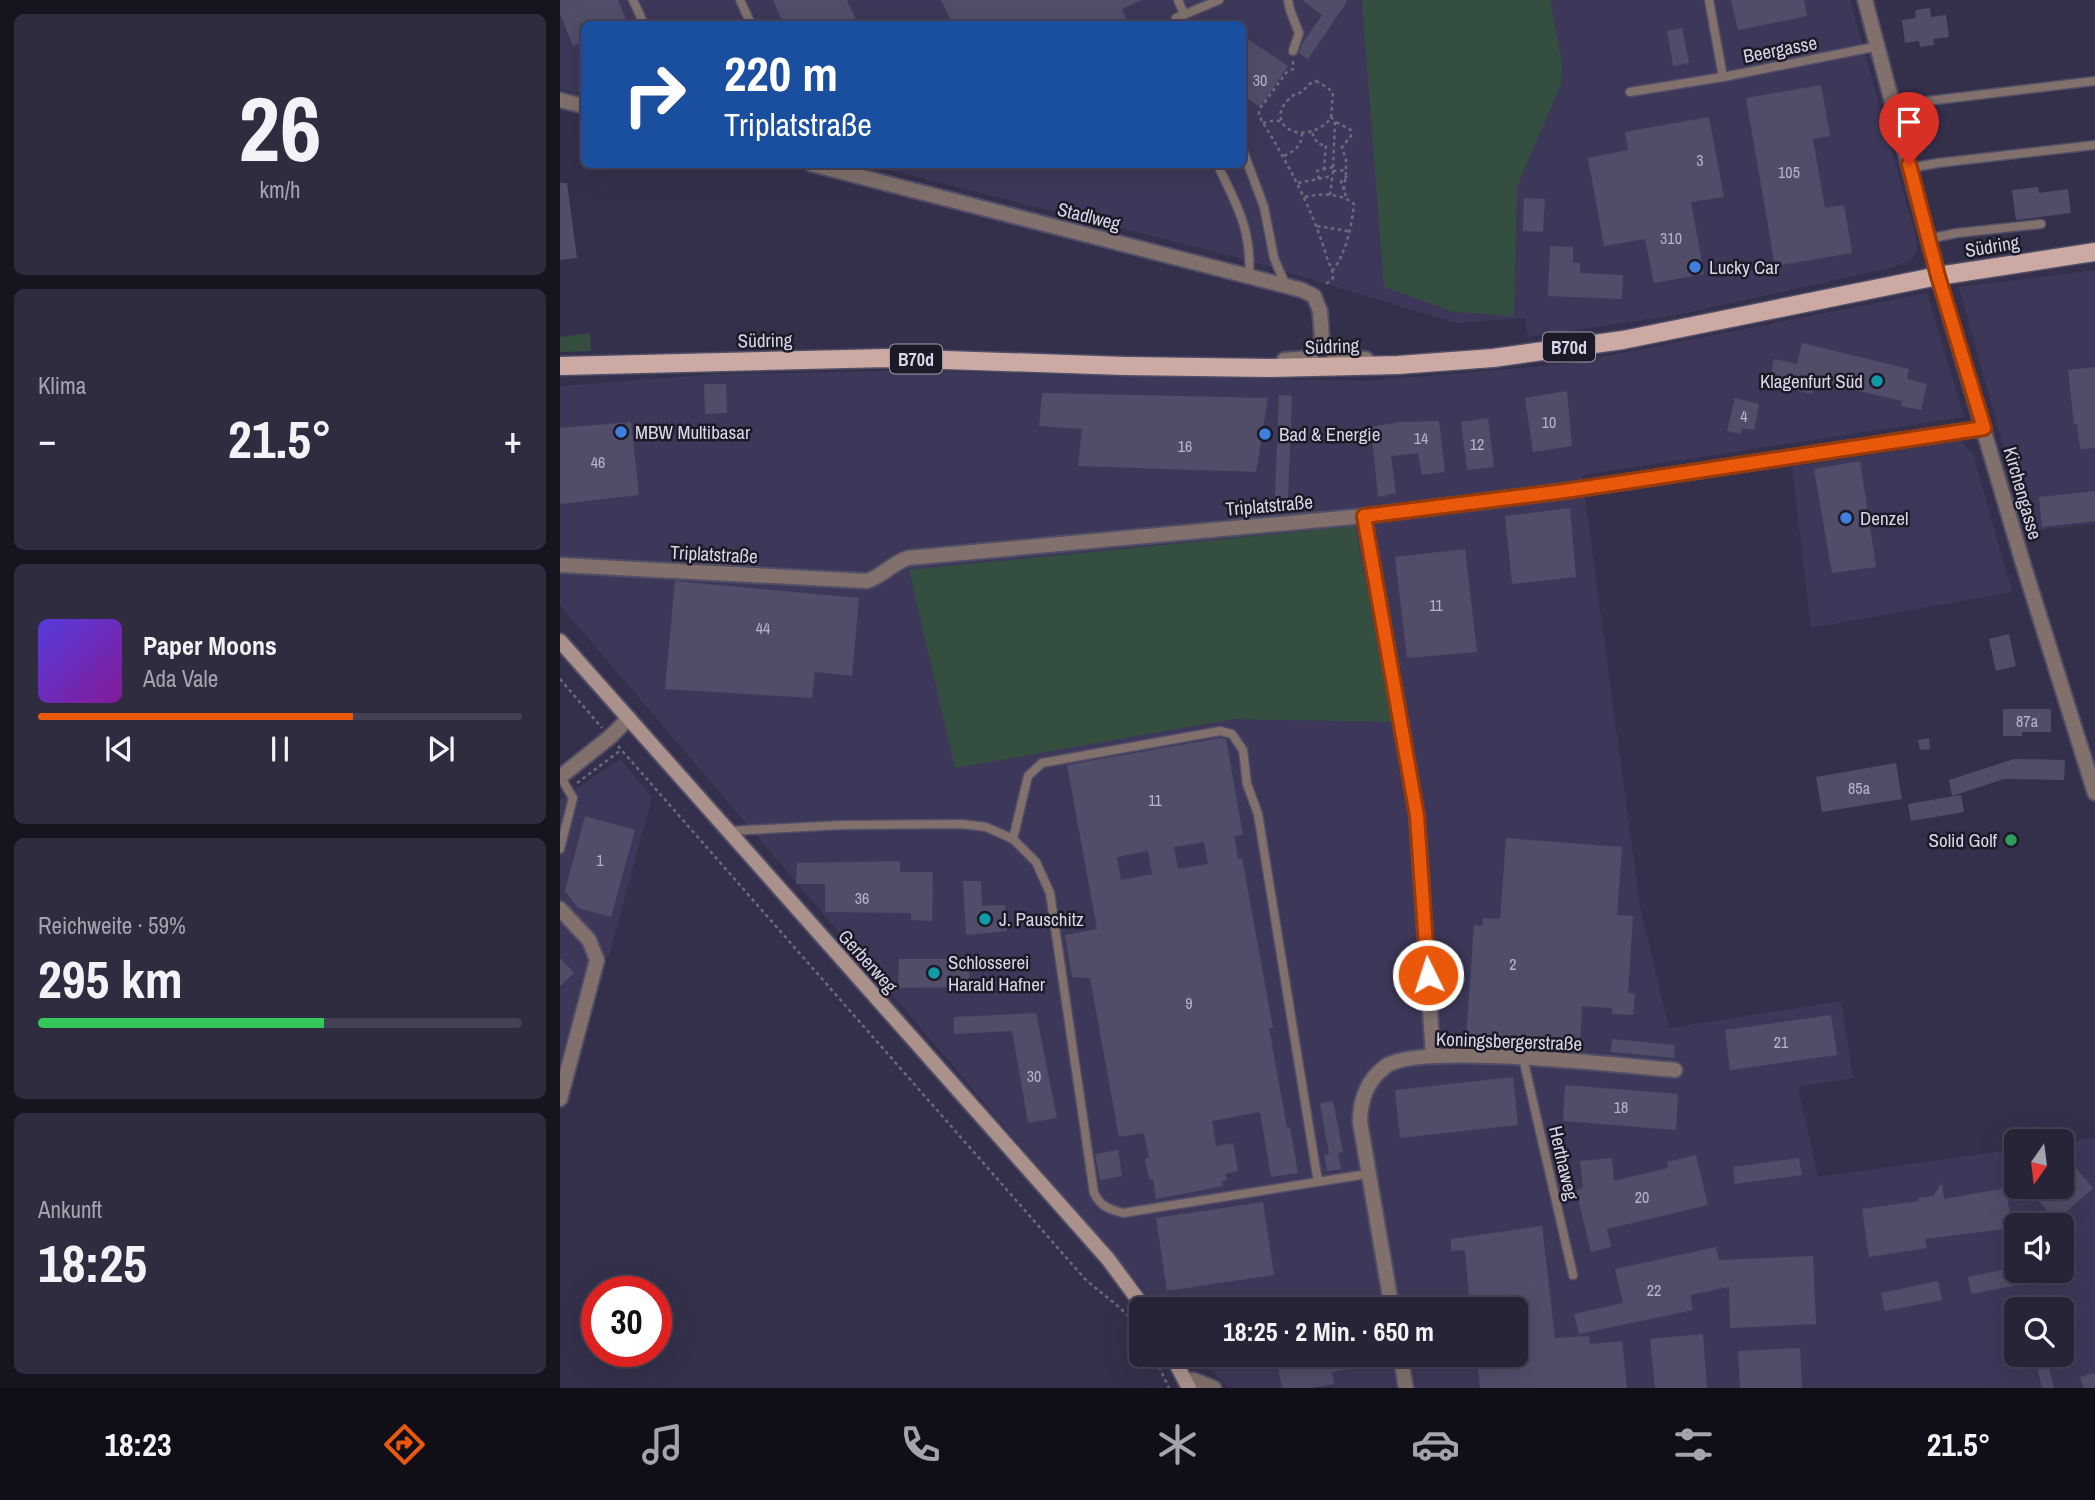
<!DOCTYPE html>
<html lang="de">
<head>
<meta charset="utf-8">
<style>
  body { margin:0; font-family:"Archivo Narrow",sans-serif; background:#2f2c40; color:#f1f3f6; height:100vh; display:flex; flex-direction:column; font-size:26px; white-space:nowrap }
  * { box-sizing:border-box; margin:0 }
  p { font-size:23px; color:#a4a4ae }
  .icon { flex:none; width:38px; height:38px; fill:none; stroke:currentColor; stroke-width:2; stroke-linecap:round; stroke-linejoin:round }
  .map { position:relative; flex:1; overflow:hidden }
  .drawer { display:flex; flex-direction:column; gap:14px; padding:14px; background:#15141f; width:560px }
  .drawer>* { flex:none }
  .top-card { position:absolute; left:21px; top:21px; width:665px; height:147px; border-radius:10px; box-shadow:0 7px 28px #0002,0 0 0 2px #434153; background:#1a4fa0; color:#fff; overflow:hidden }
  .needle { width:46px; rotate:194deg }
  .controls { position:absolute; left:1444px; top:1129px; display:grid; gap:14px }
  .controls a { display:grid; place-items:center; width:70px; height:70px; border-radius:10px; background:#272438; box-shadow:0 7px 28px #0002,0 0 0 2px #434153; font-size:35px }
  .speed { position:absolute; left:21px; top:1276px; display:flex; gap:14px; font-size:35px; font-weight:700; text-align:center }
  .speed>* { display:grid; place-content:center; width:91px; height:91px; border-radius:50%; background:#272438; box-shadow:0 7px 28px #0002,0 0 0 2px #434153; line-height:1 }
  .speed .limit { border:10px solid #d22; background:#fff; color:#111 }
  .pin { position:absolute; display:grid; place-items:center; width:60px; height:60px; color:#fff; margin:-72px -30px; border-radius:50% 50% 50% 0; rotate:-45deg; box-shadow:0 0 7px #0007 }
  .pin .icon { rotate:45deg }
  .me { position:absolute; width:77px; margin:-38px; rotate:356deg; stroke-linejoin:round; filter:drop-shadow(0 0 5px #0008) }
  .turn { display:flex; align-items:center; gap:24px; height:147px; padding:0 28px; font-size:32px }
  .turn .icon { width:91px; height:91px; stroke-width:2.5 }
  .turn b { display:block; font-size:49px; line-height:60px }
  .big { font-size:52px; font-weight:800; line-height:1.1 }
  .drawer .card { flex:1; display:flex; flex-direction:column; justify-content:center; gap:10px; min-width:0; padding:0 24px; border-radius:10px; background:#2f2c40 }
  .drawer .dial { align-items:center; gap:0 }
  .dial b { font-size:91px; line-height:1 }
  .song { display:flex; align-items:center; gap:21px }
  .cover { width:84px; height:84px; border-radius:10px; background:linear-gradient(135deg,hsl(250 70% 55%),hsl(290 70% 35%)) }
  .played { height:7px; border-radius:4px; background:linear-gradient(90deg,#ea580c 65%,#434153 65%) }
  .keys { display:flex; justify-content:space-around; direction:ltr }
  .heat { display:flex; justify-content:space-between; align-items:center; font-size:38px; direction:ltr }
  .charge { height:10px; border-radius:5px; background:linear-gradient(90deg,#34c759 59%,#434153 0) }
  .trip { position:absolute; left:569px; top:1297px; width:399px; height:70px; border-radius:10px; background:#272438; box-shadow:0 7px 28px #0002,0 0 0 2px #434153; font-weight:800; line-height:70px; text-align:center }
  .tab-bar { display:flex; height:112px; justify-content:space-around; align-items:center; background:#100e16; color:#a4a4ae }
  .tab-bar .icon { width:49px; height:49px }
  .tab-bar .current { color:#ea580c }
  .tab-bar b { font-size:32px; color:#f1f3f6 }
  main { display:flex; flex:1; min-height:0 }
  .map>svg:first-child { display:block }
</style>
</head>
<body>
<main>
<section class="drawer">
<div class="card dial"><b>26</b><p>km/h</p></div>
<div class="card"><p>Klima</p>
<div class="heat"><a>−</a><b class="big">21.5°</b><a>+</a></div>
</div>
<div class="card">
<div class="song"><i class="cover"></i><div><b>Paper Moons</b><p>Ada Vale</p></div></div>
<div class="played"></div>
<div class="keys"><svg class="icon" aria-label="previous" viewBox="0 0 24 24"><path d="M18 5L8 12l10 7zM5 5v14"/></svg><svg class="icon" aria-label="pause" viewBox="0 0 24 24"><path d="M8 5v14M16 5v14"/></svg><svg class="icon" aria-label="next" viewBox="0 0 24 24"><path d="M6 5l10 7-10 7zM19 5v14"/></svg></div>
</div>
<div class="card"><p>Reichweite · 59%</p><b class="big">295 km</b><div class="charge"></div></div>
<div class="card"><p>Ankunft</p><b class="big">18:25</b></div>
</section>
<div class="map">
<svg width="1535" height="1388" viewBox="0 0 1535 1388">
  <rect width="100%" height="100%" fill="#34304b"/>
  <path fill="#3d3859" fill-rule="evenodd" d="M 0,0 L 1290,0 L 1357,241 L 1356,252 L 1351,260 L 1330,268 L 1117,315 L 968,337 L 965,318 L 896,323 L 687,260 L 310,165 L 682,164 L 682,24 L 24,24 L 24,95 L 0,89 Z
    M 1535,270 L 1535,524 L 1467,531 L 1399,287 Z
    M 1367,293 L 1404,417 L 1022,475 L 1080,907 L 1109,1028 L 1281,1001 L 1293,1078 L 1238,1087 L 1258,1177 L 1456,1149 L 1456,1186 L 1502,1186 L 1502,1143 L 1535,1138 L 1535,1388 L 667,1388 L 638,1355 L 956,1354 L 956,1309 L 600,1309 L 0,605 L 0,386 L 155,374 L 337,371 L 809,381 L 1006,364 ZM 1456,1225 L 1502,1225 L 1502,1270 L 1456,1270 ZM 1456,1309 L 1502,1309 L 1502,1354 L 1456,1354 Z
    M 1400,441 L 1413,454 L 1452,592 L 1251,628 L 1232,467 Z
    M 60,759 L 92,797 L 49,956 L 28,960 L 0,1063 L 0,800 Z"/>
  <path fill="#344f3f" d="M 802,0 L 990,0 L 1002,63 L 1001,84 L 957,186 L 954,316 L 894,312 L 824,287 Z
    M 30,333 L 31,351 L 0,352 L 0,337 Z
    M 795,526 L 832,722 L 674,719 L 395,768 L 349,570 Z"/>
  <path fill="#514d69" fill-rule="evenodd" d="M 0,0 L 58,0 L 68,24 L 24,24 L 24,41 L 13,46 L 0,14 Z
    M 213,0 L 287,0 L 298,24 L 223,24 Z
    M 381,0 L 582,0 L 562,9 L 566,19 L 555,24 L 392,24 Z
    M 742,0 L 788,0 L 748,59 L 739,53 L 742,44 L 762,15 Z
    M 1171,0 L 1244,0 L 1247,16 L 1178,30 Z
    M 1370,8 L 1371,17 L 1386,15 L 1389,37 L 1373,39 L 1374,45 L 1360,47 L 1359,41 L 1345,43 L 1342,20 L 1356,18 L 1355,10 Z
    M 1122,28 L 1129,63 L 1113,66 L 1107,31 Z
    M 688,39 L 728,66 L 700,107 L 682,95 L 682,46 Z
    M 1261,85 L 1270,136 L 1253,139 L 1265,208 L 1284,205 L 1292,253 L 1215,266 L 1186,98 Z
    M 1149,117 L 1164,197 L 1131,202 L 1144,274 L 1094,283 L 1085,239 L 1044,246 L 1028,158 L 1068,150 L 1065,132 Z
    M 0,183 L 7,183 L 17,258 L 0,260 Z
    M 1478,187 L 1479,193 L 1508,189 L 1511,213 L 1456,220 L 1452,190 Z
    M 964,198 L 985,199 L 983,232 L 963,231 Z
    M 990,246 L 1013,247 L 1013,263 L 1020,263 L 1020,273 L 1063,275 L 1062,299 L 988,296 Z
    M 1242,343 L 1349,369 L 1347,379 L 1367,384 L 1361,410 L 1341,406 L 1342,401 L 1255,381 L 1252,394 L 1209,384 L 1214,359 L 1237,364 Z
    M 1535,367 L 1535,448 L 1520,449 L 1517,424 L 1514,424 L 1508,370 Z
    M 144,384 L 166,384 L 167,413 L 145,414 Z
    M 1007,391 L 1012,446 L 973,452 L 965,398 Z
    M 482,393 L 708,398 L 696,472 L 518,466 L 522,429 L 479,426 Z
    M 719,395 L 732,396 L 728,499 L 715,498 Z
    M 1175,398 L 1199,404 L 1194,430 L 1182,428 L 1181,434 L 1167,431 Z
    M 928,418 L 934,467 L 907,470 L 901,422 Z
    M 879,421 L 885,472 L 862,475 L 858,453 L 831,456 L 836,493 L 818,497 L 811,427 L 839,422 Z
    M 71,422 L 79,495 L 0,504 L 0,428 Z
    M 1300,461 L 1316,567 L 1272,573 L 1254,469 Z
    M 1535,491 L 1535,521 L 1482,527 L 1479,497 Z
    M 1010,508 L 1016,577 L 952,584 L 945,516 Z
    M 905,549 L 917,652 L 847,658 L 835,557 Z
    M 115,581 L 299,598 L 292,676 L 255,672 L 252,698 L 105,689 Z
    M 1449,634 L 1456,666 L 1436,671 L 1429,639 Z
    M 1443,709 L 1491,709 L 1491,732 L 1462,732 L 1462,736 L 1443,736 Z
    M 660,738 L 666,739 L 683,835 L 674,836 L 678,859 L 682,858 L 713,1028 L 709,1028 L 727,1128 L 730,1127 L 738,1173 L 711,1177 L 700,1112 L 652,1121 L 656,1146 L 673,1143 L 678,1171 L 665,1174 L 667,1180 L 662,1181 L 663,1186 L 596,1199 L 593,1179 L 589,1180 L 585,1158 L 589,1158 L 584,1133 L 559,1137 L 530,978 L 512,977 L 505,935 L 537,929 L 507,765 ZM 644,842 L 648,864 L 618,869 L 614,847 ZM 588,851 L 592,874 L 561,880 L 557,857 Z
    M 1369,738 L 1370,749 L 1360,750 L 1358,740 Z
    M 1454,759 L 1505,760 L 1504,780 L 1444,779 L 1392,796 L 1389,780 Z
    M 1336,763 L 1342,799 L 1262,812 L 1256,777 Z
    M 1401,795 L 1404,812 L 1351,821 L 1348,804 Z
    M 25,816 L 75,830 L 51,917 L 18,908 L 5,891 Z
    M 946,838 L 1062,847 L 1057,915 L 1073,916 L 1068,993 L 1075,994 L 1073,1015 L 1052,1014 L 1052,1008 L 1022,1006 L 1020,1048 L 906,1039 L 914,925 L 922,926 L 923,918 L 940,919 Z
    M 340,861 L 340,872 L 373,872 L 372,921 L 351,920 L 351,913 L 265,912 L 265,884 L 236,884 L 237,863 Z
    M 403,881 L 421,881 L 422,906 L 445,905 L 447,931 L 406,935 Z
    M 0,958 L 14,973 L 0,986 Z
    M 339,959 L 410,959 L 409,987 L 338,988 Z
    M 476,1013 L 497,1118 L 468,1123 L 452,1031 L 394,1034 L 394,1017 Z
    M 1271,1015 L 1277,1055 L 1170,1070 L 1165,1030 Z
    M 1052,1039 L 1115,1045 L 1114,1058 L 1051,1052 Z
    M 953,1077 L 958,1125 L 840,1138 L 835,1090 Z
    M 1005,1085 L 1118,1094 L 1116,1130 L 1003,1121 Z
    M 773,1101 L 783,1152 L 778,1153 L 781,1169 L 767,1171 L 764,1155 L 769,1154 L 760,1103 Z
    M 558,1150 L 562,1176 L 540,1180 L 535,1154 Z
    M 1136,1155 L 1148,1205 L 1047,1229 L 1051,1247 L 1031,1252 L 1016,1190 L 1023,1188 L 1020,1161 L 1052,1158 L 1054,1181 L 1108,1168 L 1107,1162 Z
    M 1239,1158 L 1242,1175 L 1175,1184 L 1173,1167 Z
    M 1514,1166 L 1533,1188 L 1496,1221 L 1477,1199 L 1492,1186 L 1502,1186 L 1502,1178 Z
    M 1382,1183 L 1384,1199 L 1446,1188 L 1452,1228 L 1365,1239 L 1367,1248 L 1309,1257 L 1302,1209 L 1359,1201 L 1358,1198 L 1373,1196 Z
    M 703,1202 L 714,1275 L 607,1291 L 596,1218 Z
    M 982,1226 L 995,1338 L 1029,1336 L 1030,1344 L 1062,1341 L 1067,1388 L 920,1388 L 916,1354 L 956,1354 L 956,1309 L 910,1309 L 905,1250 L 891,1251 L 891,1239 Z
    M 1156,1247 L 1159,1260 L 1253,1256 L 1256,1324 L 1170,1328 L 1169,1287 L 1130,1295 L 1133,1310 L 1019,1334 L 1014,1314 L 1063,1303 L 1055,1269 Z
    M 1456,1267 L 1456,1270 L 1505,1270 L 1505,1276 L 1411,1294 L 1408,1277 Z
    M 1378,1281 L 1382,1300 L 1325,1311 L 1321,1293 Z
    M 1143,1334 L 1147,1388 L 1095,1388 L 1090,1339 Z
    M 1240,1348 L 1242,1388 L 1180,1388 L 1178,1351 Z
    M 739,1354 L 815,1354 L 817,1364 L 772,1372 L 774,1384 L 751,1388 L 722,1388 L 717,1361 L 740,1357 Z
    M 1487,1361 L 1494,1388 L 1482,1388 L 1476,1364 Z
    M 1535,1373 L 1535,1388 L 1523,1388 L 1520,1377 Z"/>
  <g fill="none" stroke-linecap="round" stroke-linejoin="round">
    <g stroke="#514e67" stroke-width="11">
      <path id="lane" d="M 73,0 L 84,24
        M 180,0 L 191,24
        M 618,0 L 624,14
        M 728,0 L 730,10 L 739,33 L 733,51
        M 1149,0 L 1163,77 L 1319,46
        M 616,18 L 659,0
        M 1070,92 L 1163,77
        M 1334,105 L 1535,81
        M 682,148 L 704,207 L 714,258 L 726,286
        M 657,164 C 677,205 692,230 689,277
        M 1350,168 L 1378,163 L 1535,145
        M 1368,239 L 1397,233 L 1481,224
        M 0,776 L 13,798 L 0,849
        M 168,831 L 283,825 L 402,824 L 426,827 L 453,839 L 476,862 L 490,893 L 534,1193 C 541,1207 549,1209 563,1213 L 807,1174
        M 453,839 L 468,776 L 482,763 L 660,731 L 672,734 L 683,750 L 687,784 L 698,814 L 758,1182
        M 963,1058 L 1013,1275"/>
    </g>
    <g stroke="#514e67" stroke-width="18">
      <path id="street" d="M 1305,0 L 1378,276 L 1465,570 L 1535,793
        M 0,100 L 24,106
        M 251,164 L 742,290 L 754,296 L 760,311 L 762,339 L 776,357 L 806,359
        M 724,360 L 749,358 L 762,339
        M 804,516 L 857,816 L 873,1056
        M 0,565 L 307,581 C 323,576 332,563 348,558 L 804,516 L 1005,491 L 1424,428
        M 0,777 L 50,737 L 69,718
        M 0,909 L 29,940 L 37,960 L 0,1099
        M 832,1309 L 800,1122 C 800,1101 807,1080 826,1066 C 860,1042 1065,1066 1115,1070
        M 840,1354 L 846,1388
        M 625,1381 L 634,1380 L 654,1388"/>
    </g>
    <g stroke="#514e67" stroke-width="18">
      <path id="secondary" d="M 0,641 L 548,1259 L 585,1309
        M 611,1354 L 629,1388"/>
    </g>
    <g stroke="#514e67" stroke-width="21">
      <path id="primary" d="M 0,366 L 328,358 L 565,366 L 710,368 L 838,365 L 933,358 L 1063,340 L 1378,276 L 1535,252"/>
    </g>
    <path stroke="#6d6981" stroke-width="2.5" stroke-dasharray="3.5 3.5" stroke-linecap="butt" d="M 733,61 L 733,69 L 726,73 L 699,110 L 699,116 C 727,162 752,207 767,258 C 770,266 773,270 773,278 L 764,286
      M 756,81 L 768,88 L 773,93 L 771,118 C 745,149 702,125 729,99 C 733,94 739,94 743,91 C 748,86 749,83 756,81 Z
      M 703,123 L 715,120 L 722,122
      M 752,133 L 758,144 L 766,145 L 764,169
      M 724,156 C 734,151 742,146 742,134
      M 773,171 L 786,170 L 786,160 L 782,147 L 791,136 L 791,130 L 776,122
      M 786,172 L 784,191 L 787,199
      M 759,179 L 757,171 L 773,167
      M 738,183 L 772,176
      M 784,190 L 781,182 L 787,176
      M 770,195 L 773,171 L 775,121 L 771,117
      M 745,197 C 762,193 780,193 794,204 C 792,225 786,253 773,270
      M 757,226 L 788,231
      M 0,679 L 42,728
      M 58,746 L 525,1279 C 546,1298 566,1308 581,1334
      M 17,783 L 61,750
      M 593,1354 L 609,1388"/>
    <use href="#lane" stroke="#81706c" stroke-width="8"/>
    <use href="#street" stroke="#81706c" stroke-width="14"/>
    <use href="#secondary" stroke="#ab918b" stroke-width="14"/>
    <use href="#primary" stroke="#ccaaa3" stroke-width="18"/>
  </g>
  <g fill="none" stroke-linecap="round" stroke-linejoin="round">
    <g stroke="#983908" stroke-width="18">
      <path id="route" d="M 868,975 L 857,816 L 804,516 L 1005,491 L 1424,428 L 1378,276 L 1349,164"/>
    </g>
    <use href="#route" stroke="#ea580c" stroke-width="12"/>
  </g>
  <g fill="#3f7fe0" stroke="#1c1a26" stroke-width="2.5">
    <circle cx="1135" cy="267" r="7"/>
    <circle cx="61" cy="432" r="7"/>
    <circle cx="705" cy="434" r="7"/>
    <circle cx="1286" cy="518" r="7"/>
  </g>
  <g fill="#0f9aa8" stroke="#1c1a26" stroke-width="2.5">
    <circle cx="1317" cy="381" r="7"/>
    <circle cx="425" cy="919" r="7"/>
    <circle cx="374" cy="973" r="7"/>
  </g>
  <circle fill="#2e9e5b" stroke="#1c1a26" stroke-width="2.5" cx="1451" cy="840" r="7"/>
  <g text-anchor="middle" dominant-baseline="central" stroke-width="5" stroke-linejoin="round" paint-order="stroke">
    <g font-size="16" fill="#b6b3c8">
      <text x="700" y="80">30</text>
      <text x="1140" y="160">3</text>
      <text x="1229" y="172">105</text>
      <text x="1111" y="238">310</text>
      <text x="1184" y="416">4</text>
      <text x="989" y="422">10</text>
      <text x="861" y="438">14</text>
      <text x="917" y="444">12</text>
      <text x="625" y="446">16</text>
      <text x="38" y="462">46</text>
      <text x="876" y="605">11</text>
      <text x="203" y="628">44</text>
      <text x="1467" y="721">87a</text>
      <text x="1299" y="788">85a</text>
      <text x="595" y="800">11</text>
      <text x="40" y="860">1</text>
      <text x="302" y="898">36</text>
      <text x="953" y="964">2</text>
      <text x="629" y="1003">9</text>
      <text x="1221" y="1042">21</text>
      <text x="474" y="1076">30</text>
      <text x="1061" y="1107">18</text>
      <text x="1082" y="1197">20</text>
      <text x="1094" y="1290">22</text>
    </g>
    <g fill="#1c1a26" stroke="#9f9dad" stroke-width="2">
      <rect x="983" y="332.5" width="52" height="29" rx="5"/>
      <rect x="330" y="344.5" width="52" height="29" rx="5"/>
    </g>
    <g font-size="18" font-weight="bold" fill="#d7d5e7">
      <text x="1009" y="347">B70d</text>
      <text x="356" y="359">B70d</text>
    </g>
    <g font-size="19" fill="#d7d5e7" stroke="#1c1a26">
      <text transform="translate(1220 49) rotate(-11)">Beergasse</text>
      <text transform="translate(529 216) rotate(14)">Stadlweg</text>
      <text transform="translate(1432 246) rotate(-9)">Südring</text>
      <text transform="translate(205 340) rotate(-1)">Südring</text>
      <text transform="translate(772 346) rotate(-2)">Südring</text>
      <text transform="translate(1463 493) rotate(74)">Kirchengasse</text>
      <text transform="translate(709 505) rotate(-5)">Triplatstraße</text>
      <text transform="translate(154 554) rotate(3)">Triplatstraße</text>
      <text transform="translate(308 961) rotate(48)">Gerberweg</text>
      <text transform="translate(949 1041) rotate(2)">Koningsbergerstraße</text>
      <text transform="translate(1004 1163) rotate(77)">Herthaweg</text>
    </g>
    <g font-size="19" fill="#d7d5e7" stroke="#1c1a26" text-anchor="start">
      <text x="1149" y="267">Lucky Car</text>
      <text x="1303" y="381" text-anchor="end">Klagenfurt Süd</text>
      <text x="75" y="432">MBW Multibasar</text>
      <text x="719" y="434">Bad &amp; Energie</text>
      <text x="1300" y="518">Denzel</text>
      <text x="1437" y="840" text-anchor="end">Solid Golf</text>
      <text x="439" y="919">J. Pauschitz</text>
      <text x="388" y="962">Schlosserei<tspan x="388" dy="22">Harald Hafner</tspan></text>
    </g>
  </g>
</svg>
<div class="controls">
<a><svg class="needle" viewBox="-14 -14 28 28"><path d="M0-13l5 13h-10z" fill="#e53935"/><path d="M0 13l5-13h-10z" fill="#a4a4ae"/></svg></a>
<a><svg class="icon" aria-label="sound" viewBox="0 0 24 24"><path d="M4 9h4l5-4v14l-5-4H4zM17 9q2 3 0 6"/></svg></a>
<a><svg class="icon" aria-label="search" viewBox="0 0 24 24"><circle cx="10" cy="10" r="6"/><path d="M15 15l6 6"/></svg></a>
</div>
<div class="speed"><div class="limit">30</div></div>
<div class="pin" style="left:1349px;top:164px;background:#d93025"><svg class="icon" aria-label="arrive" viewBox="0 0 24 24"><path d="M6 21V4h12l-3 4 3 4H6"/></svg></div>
<svg class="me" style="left:868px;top:975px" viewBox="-20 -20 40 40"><circle r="17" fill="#ea580c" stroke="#fff" stroke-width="3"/><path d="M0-11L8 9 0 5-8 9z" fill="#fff"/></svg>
<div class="trip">18:25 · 2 Min. · 650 m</div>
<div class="top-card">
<div class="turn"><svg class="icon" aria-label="right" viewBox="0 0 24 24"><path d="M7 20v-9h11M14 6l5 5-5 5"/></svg><div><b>220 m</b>Triplatstraße</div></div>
</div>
</div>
</main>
<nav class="tab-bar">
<b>18:23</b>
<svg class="icon current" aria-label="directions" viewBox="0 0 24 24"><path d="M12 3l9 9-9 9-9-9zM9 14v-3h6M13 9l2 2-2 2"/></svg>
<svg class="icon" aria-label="music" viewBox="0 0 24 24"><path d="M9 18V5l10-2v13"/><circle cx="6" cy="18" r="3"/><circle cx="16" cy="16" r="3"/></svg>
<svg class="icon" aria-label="phone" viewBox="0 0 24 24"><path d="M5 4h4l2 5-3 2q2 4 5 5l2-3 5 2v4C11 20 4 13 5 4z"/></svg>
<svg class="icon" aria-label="climate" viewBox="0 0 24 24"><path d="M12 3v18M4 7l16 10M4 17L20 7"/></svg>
<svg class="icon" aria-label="car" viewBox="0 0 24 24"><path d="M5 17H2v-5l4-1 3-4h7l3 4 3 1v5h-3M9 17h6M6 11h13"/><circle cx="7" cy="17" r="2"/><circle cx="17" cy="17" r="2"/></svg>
<svg class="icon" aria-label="filters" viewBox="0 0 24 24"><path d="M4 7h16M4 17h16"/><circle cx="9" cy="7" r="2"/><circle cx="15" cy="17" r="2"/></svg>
<b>21.5°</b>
</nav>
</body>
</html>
